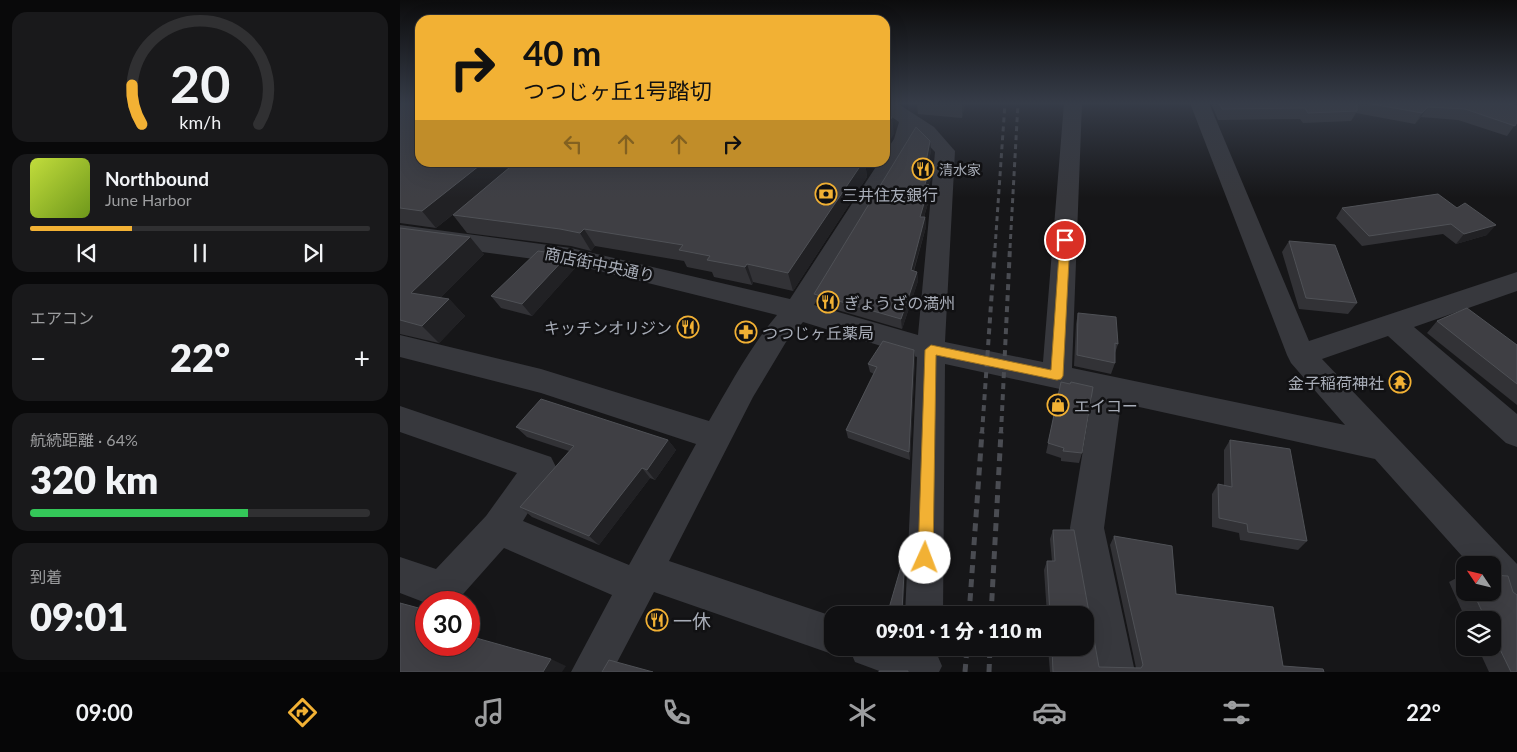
<!DOCTYPE html>
<html lang="ja">
<head>
<meta charset="utf-8">
<style>
  body { margin:0; font-family:Lato,"Noto Sans JP",sans-serif; background:#19191b; color:#f1f3f6; height:100vh; display:flex; flex-direction:column; font-size:19px; white-space:nowrap }
  * { box-sizing:border-box; margin:0 }
  p { font-size:16px; color:#9c9d9f }
  .icon { flex:none; width:28px; height:28px; fill:none; stroke:currentColor; stroke-width:2; stroke-linecap:round; stroke-linejoin:round }
  .map { position:relative; flex:1; overflow:hidden }
  .side { display:flex; flex-direction:column; gap:12px; padding:12px; background:#09090a; width:400px }
  .side>* { flex:none }
  .top-card { position:absolute; left:15px; top:15px; width:475px; height:152px; border-radius:15px; box-shadow:0 5px 20px #0002,0 0 0 1px #303032; background:#f2b134; color:#111; overflow:hidden }
  .needle { width:32px; rotate:305deg }
  .tools { position:absolute; left:1056px; top:556px; display:grid; gap:10px }
  .tools a { display:grid; place-items:center; width:45px; height:45px; border-radius:10px; background:#101012; box-shadow:0 5px 20px #0002,0 0 0 1px #303032; font-size:25px }
  .speed { position:absolute; left:15px; top:591px; display:flex; gap:10px; font-size:25px; font-weight:700; text-align:center }
  .speed>* { display:grid; place-content:center; width:65px; height:65px; border-radius:50%; background:#101012; box-shadow:0 5px 20px #0002,0 0 0 1px #303032; line-height:1 }
  .speed .limit { border:8px solid #d22; background:#fff; color:#111 }
  .pin { position:absolute; display:grid; place-items:center; width:42px; height:42px; color:#fff; margin:-21px; border:2px solid #fff; border-radius:50%; box-shadow:0 1px 5px #0007 }
  .me { position:absolute; width:55px; margin:-28px; rotate:2deg; stroke-linejoin:round; filter:drop-shadow(0 0 4px #0008) }
  .turn { display:flex; align-items:center; gap:18px; height:105px; padding:0 25px; font-size:22px }
  .turn .icon { width:65px; height:65px; stroke-width:2.5 }
  .turn b { display:block; font-size:35px; line-height:42px }
  .lanes { display:flex; align-items:center; height:48px; padding:0 25px; background:#0003; justify-content:center; gap:25px; direction:ltr }
  .lanes .off { opacity:.35 }
  .big { font-size:38px; font-weight:800; line-height:1.1 }
  .side .card { flex:1; display:flex; flex-direction:column; justify-content:center; gap:8px; min-width:0; padding:0 18px; border-radius:15px; background:#19191b }
  .side .dial { align-items:center; gap:0 }
  .dial svg { height:130px; overflow:visible; fill:none; stroke:#303032; stroke-width:7; stroke-linecap:round; text-anchor:middle }
  .dial text { fill:#f1f3f6; stroke:none }
  .song { display:flex; align-items:center; gap:15px }
  .cover { width:60px; height:60px; border-radius:8px; background:linear-gradient(135deg,hsl(70 70% 55%),hsl(80 70% 35%)) }
  .played { height:5px; border-radius:2px; background:linear-gradient(90deg,#f2b134 30%,#303032 30%) }
  .keys { display:flex; justify-content:space-around; direction:ltr }
  .heat { display:flex; justify-content:space-between; align-items:center; font-size:28px; direction:ltr }
  .charge { height:8px; border-radius:4px; background:linear-gradient(90deg,#34c759 64%,#303032 0) }
  .trip { position:absolute; left:424px; top:606px; width:270px; height:50px; border-radius:15px; background:#101012; box-shadow:0 5px 20px #0002,0 0 0 1px #303032; font-weight:800; line-height:50px; text-align:center }
  .dock { display:flex; height:80px; justify-content:space-around; align-items:center; background:#060607; color:#9c9d9f }
  .dock .icon { width:35px; height:35px }
  .dock .selected { color:#f2b134 }
  .dock b { font-size:22px; color:#f1f3f6 }
  main { display:flex; flex:1; min-height:0 }
  .map>svg:first-child { display:block }
</style>
</head>
<body>
<main>
<section class="side">
<div class="card dial"><svg viewBox="0 0 100 80">
<path d="M14 69A42 42 0 1 1 86 69"/>
<path d="M14 69A42 42 0 0 1 8 45" stroke="#f2b134"/>
<text x="50" y="56" font-size="32" font-weight="700">20</text>
<text x="50" y="72" font-size="11">km/h</text>
</svg></div>
<div class="card">
<div class="song"><i class="cover"></i><div><b>Northbound</b><p>June Harbor</p></div></div>
<div class="played"></div>
<div class="keys"><svg class="icon" aria-label="previous" viewBox="0 0 24 24"><path d="M18 5L8 12l10 7zM5 5v14"/></svg><svg class="icon" aria-label="pause" viewBox="0 0 24 24"><path d="M8 5v14M16 5v14"/></svg><svg class="icon" aria-label="next" viewBox="0 0 24 24"><path d="M6 5l10 7-10 7zM19 5v14"/></svg></div>
</div>
<div class="card"><p>エアコン</p>
<div class="heat"><a>−</a><b class="big">22°</b><a>+</a></div>
</div>
<div class="card"><p>航続距離 · 64%</p><b class="big">320 km</b><div class="charge"></div></div>
<div class="card"><p>到着</p><b class="big">09:01</b></div>
</section>
<div class="map">
<svg width="1117" height="672" viewBox="0 0 1117 672">
  <rect width="100%" height="100%" fill="#161618"/>
  <g fill="none" stroke-linecap="round" stroke-linejoin="round">
    <path fill="#37383d" fill-rule="evenodd" d="M 485,103 L 497,103 L 534,127 L 555,151 L 545,342 L 643,362 L 664,103 L 682,103 L 672,368 L 945,425 L 891,363 L 887,355 L 790,103 L 809,103 L 909,341 L 1117,272 L 1117,291 L 1014,327 L 1117,414 L 1117,447 L 1106,443 L 988,336 L 922,359 L 1117,564 L 1117,612 C 1090,601 1092,591 1092,565 L 1070,565 L 975,459 L 721,403 L 704,528 L 735,672 L 695,672 L 670,528 L 692,396 L 545,364 L 543,615 L 505,615 L 517,357 L 403,322 L 386,342 L 353,397 L 269,561 L 432,616 L 432,648 L 446,649 L 432,654 L 254,592 L 212,672 L 171,672 L 212,595 L 104,548 L 56,602 L 26,603 L 0,593 L 0,557 L 36,569 L 86,516 L 117,473 L 0,432 L 0,406 L 151,457 L 156,467 L 123,521 L 229,565 L 296,444 L 141,393 L 0,357 L 0,335 L 141,369 L 309,421 C 330,385 350,347 377,315 L 171,264 L 0,241 L 0,225 L 171,248 L 390,299 L 479,162 L 485,162 L 485,153 L 494,139 L 499,122 L 485,112 ZM 516,132 L 535,152 L 518,335 L 414,305 L 514,139 Z
      M 449,648 L 526,648 L 536,652 L 542,666 L 539,672 L 482,672 L 455,662 Z"/>
    <path stroke="#4a4c52" stroke-width="3" stroke-dasharray="5 4" stroke-linecap="butt" d="M 595,248 L 605,103
      M 610,248 L 618,103"/>
    <path stroke="#4a4c52" stroke-width="4" stroke-dasharray="6 5" stroke-linecap="butt" d="M 582,433 L 595,247
      M 601,433 L 610,247"/>
    <path stroke="#4a4c52" stroke-width="5" stroke-dasharray="8 6" stroke-linecap="butt" d="M 569,615 L 582,432
      M 591,615 L 601,432
      M 565,672 L 567,648
      M 589,672 L 590,648"/>
  </g>
  <path fill="#323236" d="M 0,103 L 20,162 L 465,162 L 467,177 L 393,291 L 353,282 L 352,285 L 314,277 L 312,272 L 287,267 L 284,261 L 195,246 L 191,251 L 171,246 L 67,233 L 53,215 L 80,193 L 36,228 L 0,223 Z
    M 517,103 L 565,103 L 562,118 L 518,114 Z
    M 811,103 L 1105,103 L 1117,122 L 1107,136 L 1058,120 L 1021,117 L 1015,124 L 956,113 L 951,121 L 903,123 L 900,119 L 818,120 Z
    M 531,150 L 528,167 L 530,167 L 531,177 L 529,185 L 529,200 L 524,217 L 525,217 L 526,227 L 514,271 L 517,272 L 518,281 L 502,329 L 417,304 L 414,294 Z
    M 1038,194 L 1087,235 L 1056,244 L 1043,234 L 962,246 L 936,218 L 942,208 Z
    M 0,228 L 84,254 L 40,298 L 49,299 L 65,316 L 39,343 L 0,334 Z
    M 889,241 L 957,303 L 948,314 L 899,309 L 882,252 Z
    M 176,267 L 132,316 L 101,308 L 91,296 Z
    M 678,313 L 718,344 L 715,353 L 715,363 L 711,374 L 674,366 L 676,324 Z
    M 1037,321 L 1117,345 L 1117,405 L 1027,333 Z
    M 514,350 L 515,358 L 510,460 L 448,438 L 446,430 L 474,374 L 470,372 L 468,364 Z
    M 661,382 L 682,453 L 679,463 L 661,461 L 661,458 L 646,453 Z
    M 116,427 L 268,440 L 276,450 L 255,480 L 250,478 L 199,545 L 132,517 L 120,507 L 169,451 L 127,437 Z
    M 830,440 L 907,541 L 898,550 L 840,540 L 839,533 L 812,527 L 812,494 L 818,484 L 824,486 L 824,450 Z
    M 653,530 L 674,530 L 699,667 L 736,668 L 710,545 L 714,536 L 772,546 L 776,594 L 873,607 L 883,666 L 923,669 L 924,672 L 650,672 L 648,648 L 685,648 L 685,615 L 647,615 L 644,570 L 647,561 L 652,561 L 650,539 Z
    M 1064,574 L 1065,574 L 1065,592 L 1113,592 L 1117,672 L 1089,672 L 1078,648 L 1092,648 L 1092,620 L 1066,620 L 1049,582 Z"/>
  <path fill="#212124" d="M 562,103 L 565,103 L 562,118 Z
    M 1028,107 L 1021,117 L 1015,124 L 1022,113 Z
    M 492,117 L 494,134 L 485,149 L 485,129 Z
    M 530,141 L 531,150 L 526,176 L 525,167 Z
    M 84,162 L 117,162 L 36,228 L 22,211 Z
    M 463,162 L 465,162 L 467,177 L 393,291 L 388,273 Z
    M 530,167 L 531,180 L 525,194 L 525,184 Z
    M 529,185 L 529,200 L 521,226 L 520,217 Z
    M 525,217 L 526,227 L 511,279 L 511,270 Z
    M 1096,225 L 1087,235 L 1056,244 L 1064,234 Z
    M 184,229 L 195,246 L 191,251 L 180,233 Z
    M 70,237 L 84,254 L 28,310 L 11,293 Z
    M 168,255 L 176,267 L 132,316 L 122,304 Z
    M 347,264 L 353,282 L 352,285 L 345,267 Z
    M 517,272 L 518,281 L 502,329 L 501,319 Z
    M 49,299 L 65,316 L 39,343 L 22,326 Z
    M 514,350 L 515,358 L 510,460 L 509,452 Z
    M 268,440 L 276,450 L 255,480 L 247,470 Z
    M 242,468 L 250,478 L 199,545 L 189,536 Z
    M 505,553 L 506,557 L 503,615 L 502,611 Z
    M 26,610 L 26,626 L 16,622 Z
    M 151,659 L 166,666 L 162,672 L 143,672 Z"/>
  <path fill="#3f3f44" stroke="#4f5156" d="M 0,103 L 20,103 L 20,162 L 84,162 L 22,211 L 0,208 Z
    M 819,103 L 957,103 L 957,111 L 908,113 L 905,108 L 822,109 Z
    M 966,103 L 1105,103 L 1117,106 L 1117,122 L 1115,126 L 1065,109 L 1028,107 L 1022,113 Z
    M 485,116 L 492,117 L 485,129 Z
    M 516,127 L 530,141 L 525,167 L 530,167 L 530,170 L 525,184 L 529,185 L 528,190 L 520,217 L 525,217 L 511,270 L 517,272 L 501,319 L 414,294 Z
    M 116,162 L 463,162 L 388,273 L 347,264 L 345,267 L 307,260 L 310,256 L 279,250 L 283,245 L 184,229 L 180,233 L 160,229 L 53,215 Z
    M 1038,194 L 1057,208 L 1065,203 L 1096,225 L 1064,234 L 1051,224 L 969,236 L 942,208 Z
    M 0,228 L 70,237 L 11,293 L 49,299 L 22,326 L 0,320 Z
    M 889,241 L 935,245 L 957,303 L 906,298 Z
    M 138,251 L 168,255 L 122,304 L 91,296 Z
    M 1067,308 L 1117,345 L 1117,384 L 1037,321 Z
    M 678,313 L 716,317 L 718,344 L 715,343 L 715,363 L 677,355 Z
    M 483,341 L 514,350 L 509,452 L 446,430 L 477,367 L 468,364 Z
    M 661,382 L 670,384 L 671,382 L 693,387 L 682,453 L 663,451 L 664,448 L 648,443 Z
    M 141,399 L 268,440 L 247,470 L 242,468 L 189,536 L 120,507 L 174,446 L 116,427 Z
    M 830,440 L 890,449 L 907,541 L 848,532 L 847,524 L 819,518 L 818,484 L 832,487 Z
    M 653,530 L 674,530 L 699,667 L 741,668 L 743,665 L 714,536 L 772,546 L 776,594 L 873,607 L 883,666 L 923,669 L 924,672 L 653,672 L 652,648 L 685,648 L 685,615 L 650,615 L 647,561 L 655,561 Z
    M 505,553 L 502,611 L 504,613 L 514,613 L 513,615 L 487,615 Z
    M 1092,575 L 1108,576 L 1113,592 L 1117,595 L 1117,672 L 1111,672 L 1092,633 L 1092,620 L 1086,620 L 1073,592 L 1092,592 Z
    M 0,603 L 26,610 L 16,622 L 26,625 L 26,645 L 69,645 L 69,636 L 151,659 L 143,672 L 0,672 Z
    M 209,660 L 253,672 L 202,672 Z
    M 479,671 L 508,671 L 508,672 L 479,672 Z"/>
  <linearGradient id="sky" x2="0" y2="1"><stop stop-color="#0c0c0d"/><stop offset="0.52" stop-color="#363c48"/><stop offset="1" stop-color="#363c48" stop-opacity="0"/></linearGradient>
  <rect width="1117" height="198" fill="url(#sky)"/>
  <path fill="#f2b134" stroke="#9d7322" d="M 665,236 L 670,240 L 663,376 L 661,379 L 657,380 L 536,355 L 533,558 L 530,563 L 525,566 L 520,563 L 518,558 L 525,350 L 531,345 L 651,370 L 660,240 Z"/>
  <defs>
    <g id="restaurant-ring" transform="scale(1.125)"><circle r="9.5" fill="#111113" stroke="#f2b134" stroke-width="1.5"/><path d="M-5-6h1v4h1v-4h1v4h1v-4h1v5L-1.5 .5V6h-2V.5L-5-1ZM5-6V6H3V1.5H1.5Q1.5-4 5-6Z" fill="#f2b134"/></g>
    <g id="bank-ring" transform="scale(1.125)"><circle r="9.5" fill="#111113" stroke="#f2b134" stroke-width="1.5"/><path d="M-6-4H6V4H-6ZM0-2.3a2.3 2.3 0 1 0 0 4.6a2.3 2.3 0 1 0 0-4.6Z" fill="#f2b134"/></g>
    <g id="pharmacy-ring" transform="scale(1.125)"><circle r="9.5" fill="#111113" stroke="#f2b134" stroke-width="1.5"/><path d="M-2-6h4v4h4v4h-4v4h-4v-4h-4v-4h4Z" fill="#f2b134"/></g>
    <g id="temple-ring" transform="scale(1.125)"><circle r="9.5" fill="#111113" stroke="#f2b134" stroke-width="1.5"/><path d="M0-6L5-2H3V0L6.5 2.5H4V6H1.5V3h-3V6H-4V2.5H-6.5L-3 0V-2H-5Z" fill="#f2b134"/></g>
    <g id="shop-ring" transform="scale(1.125)"><circle r="9.5" fill="#111113" stroke="#f2b134" stroke-width="1.5"/><path d="M-5-2.5h2.3a2.7 3.5 0 0 1 5.4 0H5L5.5 6h-11ZM-1.5-2.5h3a1.5 2.3 0 0 0-3 0Z" fill="#f2b134"/></g>
  </defs>
  <g fill-rule="evenodd">
    <use href="#restaurant-ring" x="523" y="169"/>
    <use href="#bank-ring" x="426" y="194"/>
    <use href="#restaurant-ring" x="428" y="302"/>
    <use href="#restaurant-ring" x="288" y="327"/>
    <use href="#pharmacy-ring" x="346" y="332"/>
    <use href="#temple-ring" x="1000" y="382"/>
    <use href="#shop-ring" x="658" y="405"/>
    <use href="#restaurant-ring" x="257" y="620"/>
  </g>
  <g text-anchor="middle" dominant-baseline="central" stroke-width="5" stroke-linejoin="round" paint-order="stroke">
    <g font-size="14" fill="#a8adb8" stroke="#111113" text-anchor="start">
      <text x="539" y="169">清水家</text>
    </g>
    <g font-size="16" fill="#a8adb8" stroke="#111113" text-anchor="start">
      <text x="442" y="194">三井住友銀行</text>
      <text x="444" y="302">ぎょうざの満州</text>
      <text x="272" y="327" text-anchor="end">キッチンオリジン</text>
      <text x="362" y="332">つつじヶ丘薬局</text>
      <text x="984" y="382" text-anchor="end">金子稲荷神社</text>
      <text x="674" y="405">エイコー</text>
    </g>
    <g font-size="16" fill="#a8adb8" stroke="#111113">
      <text transform="translate(200 264) rotate(12)">商店街中央通り</text>
    </g>
    <g font-size="19" fill="#a8adb8" stroke="#111113" text-anchor="start">
      <text x="273" y="620">一休</text>
    </g>
  </g>
</svg>
<div class="tools">
<a><svg class="needle" viewBox="-14 -14 28 28"><path d="M0-13l5 13h-10z" fill="#e53935"/><path d="M0 13l5-13h-10z" fill="#9c9d9f"/></svg></a>
<a><svg class="icon" aria-label="layers" viewBox="0 0 24 24"><path d="M12 4l9 5-9 5-9-5zM3 14l9 5 9-5"/></svg></a>
</div>
<div class="speed"><div class="limit">30</div></div>
<div class="pin" style="left:665px;top:240px;background:#d93025"><svg class="icon" aria-label="arrive" viewBox="0 0 24 24"><path d="M6 21V4h12l-3 4 3 4H6"/></svg></div>
<svg class="me" style="left:525px;top:558px" viewBox="-20 -20 40 40"><circle r="19" fill="#fff"/><path d="M0-13L10 11 0 6-10 11z" fill="#f2b134"/></svg>
<div class="trip">09:01 · 1 分 · 110 m</div>
<div class="top-card">
<div class="turn"><svg class="icon" aria-label="right" viewBox="0 0 24 24"><path d="M7 20v-9h11M14 6l5 5-5 5"/></svg><div><b>40 m</b>つつじヶ丘1号踏切</div></div>
<div class="lanes"><svg class="icon off" aria-label="left" viewBox="0 0 24 24"><path d="M17 20v-9H6M10 6l-5 5 5 5"/></svg><svg class="icon off" aria-label="ahead" viewBox="0 0 24 24"><path d="M12 20V5M6 11l6-6 6 6"/></svg><svg class="icon off" aria-label="ahead" viewBox="0 0 24 24"><path d="M12 20V5M6 11l6-6 6 6"/></svg><svg class="icon" aria-label="right" viewBox="0 0 24 24"><path d="M7 20v-9h11M14 6l5 5-5 5"/></svg></div>
</div>
</div>
</main>
<nav class="dock">
<b>09:00</b>
<svg class="icon selected" aria-label="directions" viewBox="0 0 24 24"><path d="M12 3l9 9-9 9-9-9zM9 14v-3h6M13 9l2 2-2 2"/></svg>
<svg class="icon" aria-label="music" viewBox="0 0 24 24"><path d="M9 18V5l10-2v13"/><circle cx="6" cy="18" r="3"/><circle cx="16" cy="16" r="3"/></svg>
<svg class="icon" aria-label="phone" viewBox="0 0 24 24"><path d="M5 4h4l2 5-3 2q2 4 5 5l2-3 5 2v4C11 20 4 13 5 4z"/></svg>
<svg class="icon" aria-label="climate" viewBox="0 0 24 24"><path d="M12 3v18M4 7l16 10M4 17L20 7"/></svg>
<svg class="icon" aria-label="car" viewBox="0 0 24 24"><path d="M5 17H2v-5l4-1 3-4h7l3 4 3 1v5h-3M9 17h6M6 11h13"/><circle cx="7" cy="17" r="2"/><circle cx="17" cy="17" r="2"/></svg>
<svg class="icon" aria-label="filters" viewBox="0 0 24 24"><path d="M4 7h16M4 17h16"/><circle cx="9" cy="7" r="2"/><circle cx="15" cy="17" r="2"/></svg>
<b>22°</b>
</nav>
</body>
</html>
